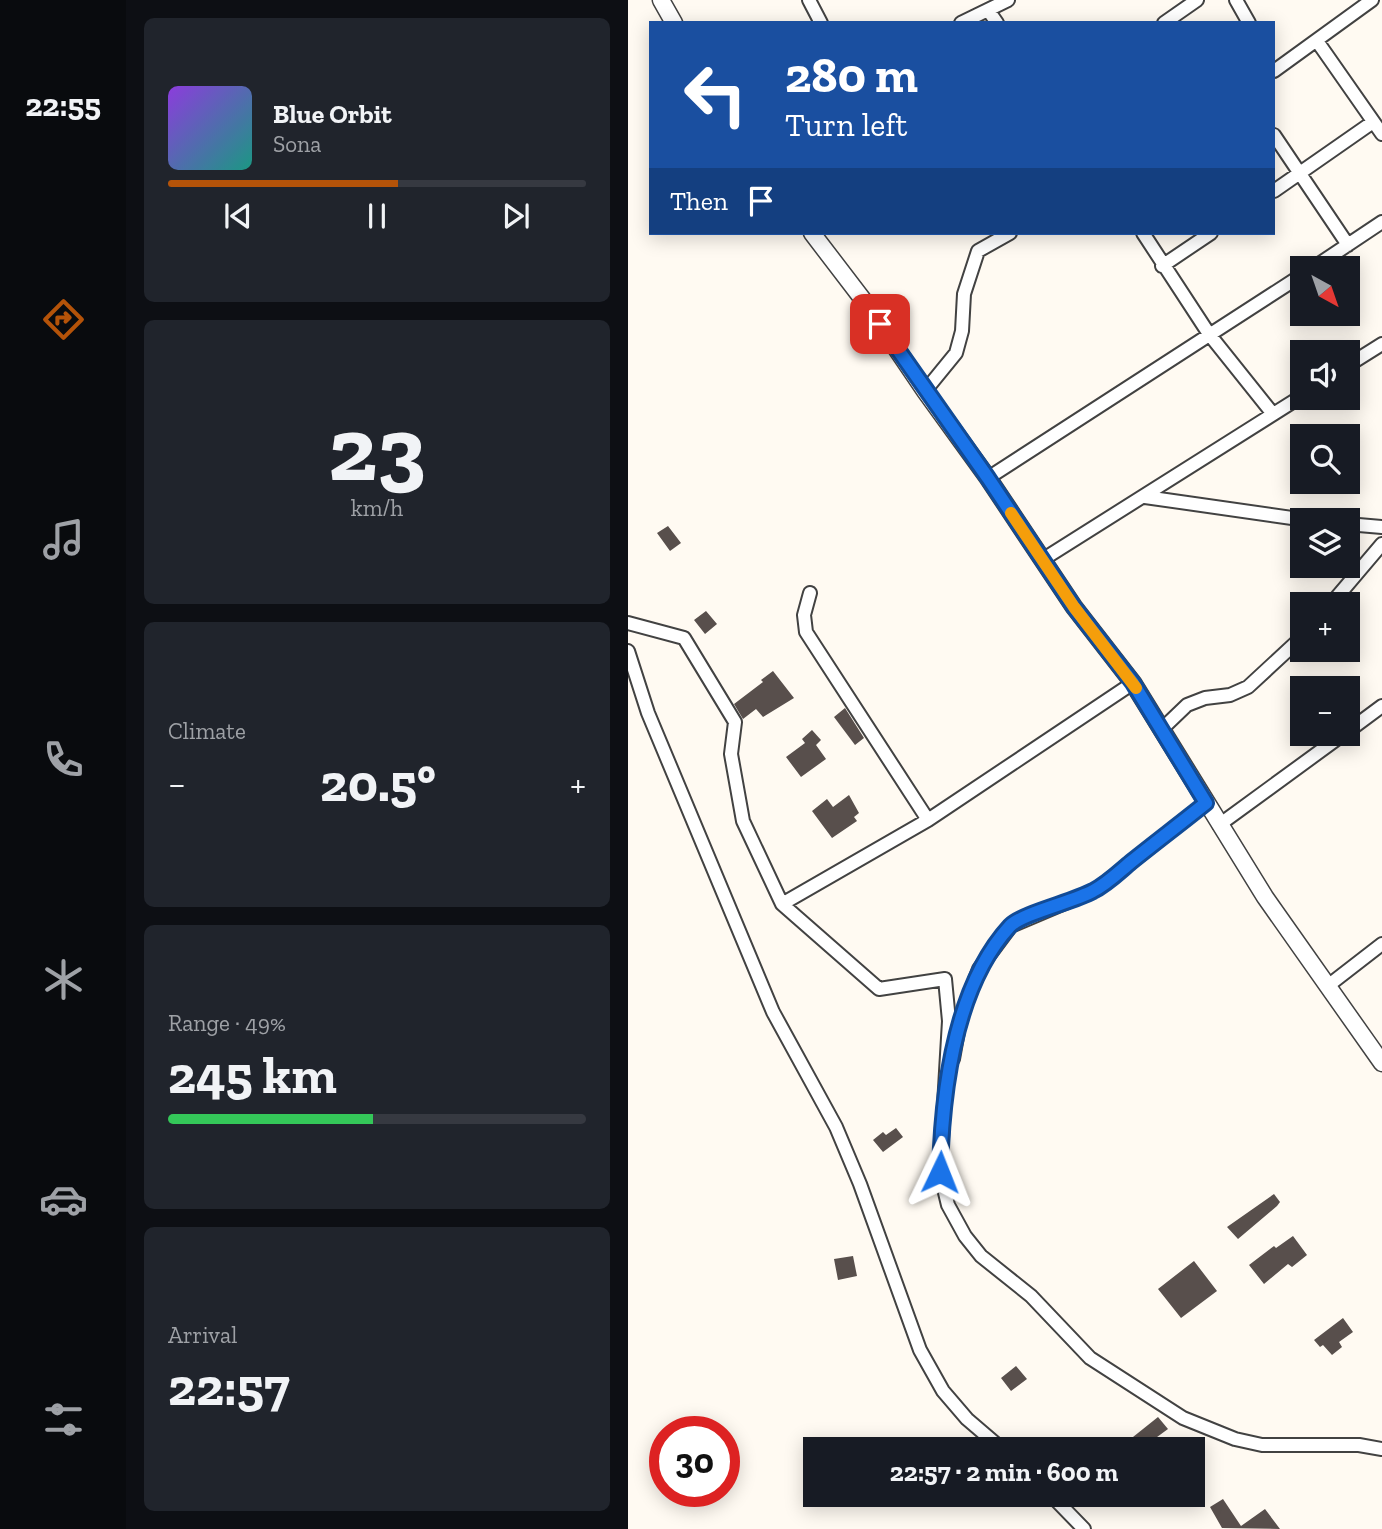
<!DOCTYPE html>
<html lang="en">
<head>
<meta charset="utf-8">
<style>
  body { margin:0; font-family:"Zilla Slab",serif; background:#20242c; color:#f1f3f6; height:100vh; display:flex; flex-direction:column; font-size:26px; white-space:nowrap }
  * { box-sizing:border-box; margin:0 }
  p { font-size:23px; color:#9ea1a6 }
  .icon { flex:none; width:38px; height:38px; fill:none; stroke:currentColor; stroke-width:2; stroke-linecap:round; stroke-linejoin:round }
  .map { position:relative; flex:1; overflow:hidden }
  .drawer { display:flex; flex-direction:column; gap:18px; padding:18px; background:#0d0f14; width:502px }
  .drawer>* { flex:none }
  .hud { position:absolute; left:21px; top:21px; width:626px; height:214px; border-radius:0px; box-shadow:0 4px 18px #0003; background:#1a4fa0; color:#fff; overflow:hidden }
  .needle { width:46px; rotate:140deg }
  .controls { position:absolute; left:662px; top:256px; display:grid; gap:14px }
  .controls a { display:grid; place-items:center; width:70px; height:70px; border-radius:0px; background:#171b24; box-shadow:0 4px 18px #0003; font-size:35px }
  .speed { position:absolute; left:21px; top:1416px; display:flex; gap:14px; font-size:35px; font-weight:700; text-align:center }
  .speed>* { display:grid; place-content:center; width:91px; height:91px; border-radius:50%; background:#171b24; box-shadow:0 4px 18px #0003; line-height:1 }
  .speed .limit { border:10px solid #d22; background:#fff; color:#111 }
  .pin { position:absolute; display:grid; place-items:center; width:60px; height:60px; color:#fff; margin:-30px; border-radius:14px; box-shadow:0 4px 10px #0006 }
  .me { position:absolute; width:77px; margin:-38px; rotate:2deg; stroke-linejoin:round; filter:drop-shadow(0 0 5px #0008) }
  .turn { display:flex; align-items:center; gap:24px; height:147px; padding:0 21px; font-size:32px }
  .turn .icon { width:91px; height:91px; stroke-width:2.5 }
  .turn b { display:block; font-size:49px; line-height:60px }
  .then { display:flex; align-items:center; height:66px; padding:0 21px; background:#0003; gap:14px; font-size:26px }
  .big { font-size:52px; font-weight:700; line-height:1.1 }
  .drawer .tile { flex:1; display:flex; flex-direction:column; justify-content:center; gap:10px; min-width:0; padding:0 24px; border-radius:10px; background:#20242c }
  .drawer .dial { align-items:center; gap:0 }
  .dial b { font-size:91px; line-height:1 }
  .song { display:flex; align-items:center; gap:21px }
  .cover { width:84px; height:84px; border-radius:10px; background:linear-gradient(135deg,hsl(270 70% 55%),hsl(170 70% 35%)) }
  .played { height:7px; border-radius:4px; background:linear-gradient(90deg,#b45309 55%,#363941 55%) }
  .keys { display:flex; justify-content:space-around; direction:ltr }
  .heat { display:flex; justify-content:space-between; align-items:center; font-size:38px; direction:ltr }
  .charge { height:10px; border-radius:5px; background:linear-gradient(90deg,#34c759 49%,#363941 0) }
  .trip { position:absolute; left:175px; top:1437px; width:402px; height:70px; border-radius:0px; background:#171b24; box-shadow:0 4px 18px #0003; font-weight:700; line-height:70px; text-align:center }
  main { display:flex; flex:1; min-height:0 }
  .menu { display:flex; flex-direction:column; width:126px; justify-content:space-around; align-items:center; background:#090b0e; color:#9ea1a6 }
  .menu .icon { width:49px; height:49px }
  .menu .current { color:#b45309 }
  .menu b { font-size:32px; color:#f1f3f6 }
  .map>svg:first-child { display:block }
</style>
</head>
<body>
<main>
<nav class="menu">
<b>22:55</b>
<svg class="icon current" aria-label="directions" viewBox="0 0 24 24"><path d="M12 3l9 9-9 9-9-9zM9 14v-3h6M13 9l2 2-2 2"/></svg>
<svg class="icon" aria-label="music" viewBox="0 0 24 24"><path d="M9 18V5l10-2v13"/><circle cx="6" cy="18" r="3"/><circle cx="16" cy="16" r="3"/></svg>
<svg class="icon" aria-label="phone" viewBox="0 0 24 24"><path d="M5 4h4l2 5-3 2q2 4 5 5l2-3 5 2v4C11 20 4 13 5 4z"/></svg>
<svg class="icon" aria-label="climate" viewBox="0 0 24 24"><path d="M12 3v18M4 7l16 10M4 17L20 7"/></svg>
<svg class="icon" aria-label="car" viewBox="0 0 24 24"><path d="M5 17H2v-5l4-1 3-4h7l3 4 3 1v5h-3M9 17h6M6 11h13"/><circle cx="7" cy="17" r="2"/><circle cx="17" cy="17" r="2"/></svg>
<svg class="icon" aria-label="filters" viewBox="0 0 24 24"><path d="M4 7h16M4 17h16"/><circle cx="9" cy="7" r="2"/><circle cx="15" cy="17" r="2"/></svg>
</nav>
<section class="drawer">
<div class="tile">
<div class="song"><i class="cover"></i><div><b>Blue Orbit</b><p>Sona</p></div></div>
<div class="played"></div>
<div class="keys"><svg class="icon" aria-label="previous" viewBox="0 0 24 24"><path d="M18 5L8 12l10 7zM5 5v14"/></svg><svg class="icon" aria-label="pause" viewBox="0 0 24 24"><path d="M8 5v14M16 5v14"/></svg><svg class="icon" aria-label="next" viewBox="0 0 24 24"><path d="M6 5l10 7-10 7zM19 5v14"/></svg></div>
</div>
<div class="tile dial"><b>23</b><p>km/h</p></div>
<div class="tile"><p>Climate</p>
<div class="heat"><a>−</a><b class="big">20.5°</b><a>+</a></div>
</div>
<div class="tile"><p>Range · 49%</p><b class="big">245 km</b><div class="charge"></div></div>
<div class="tile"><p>Arrival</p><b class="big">22:57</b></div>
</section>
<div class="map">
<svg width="754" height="1529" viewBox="0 0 754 1529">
  <rect width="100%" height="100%" fill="#fffaf2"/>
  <path fill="#584f4c" d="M 40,526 L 53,543 L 42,551 L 29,533 Z
    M 78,611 L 89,624 L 77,634 L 66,620 Z
    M 145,671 L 166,698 L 135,717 L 128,709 L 115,719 L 106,704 L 135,682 L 133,680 Z
    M 217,708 L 236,738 L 227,745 L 206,717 Z
    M 184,730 L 193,740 L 188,745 L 198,759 L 173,777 L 158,757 L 177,743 L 174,739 Z
    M 221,795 L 231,813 L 226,817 L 229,821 L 204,838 L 184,811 L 199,799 L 205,807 Z
    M 268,1128 L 275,1137 L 255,1152 L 245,1140 L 255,1132 L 258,1135 Z
    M 646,1194 L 652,1202 L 649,1206 L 610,1239 L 599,1227 Z
    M 665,1236 L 679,1255 L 664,1267 L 660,1264 L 636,1284 L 621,1265 L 646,1246 L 648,1248 Z
    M 225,1256 L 229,1276 L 210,1280 L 206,1259 Z
    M 566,1261 L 589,1291 L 553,1318 L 530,1289 Z
    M 715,1318 L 725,1332 L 711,1342 L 714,1347 L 704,1355 L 695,1345 L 692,1347 L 686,1340 Z
    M 388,1366 L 399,1379 L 383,1391 L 373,1378 Z
    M 530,1417 L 540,1429 L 514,1448 L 505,1437 Z
    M 595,1499 L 613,1526 L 637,1509 L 652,1529 L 594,1528 L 582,1507 Z"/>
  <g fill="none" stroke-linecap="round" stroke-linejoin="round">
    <g stroke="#424242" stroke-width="16">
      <path id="minor" d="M 181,0 L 193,23
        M 608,0 L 621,23
        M 360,10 L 369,23
        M 333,23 L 380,0
        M 536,23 L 569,0
        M 689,41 L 754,134
        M 646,71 L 744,0
        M 646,135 L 720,245
        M 646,191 L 745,122
        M 515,233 L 581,334 L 645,414
        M 534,266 L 583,233
        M 685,268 L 754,222
        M 719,366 L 754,344
        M 297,391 L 328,353 L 334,331 L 336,294 L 350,251 L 382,233
        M 360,478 L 674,275
        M 517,497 L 678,520
        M 719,524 L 754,527
        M 414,560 L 674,396
        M 182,593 L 176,615 L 178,632 L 300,820
        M 703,604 L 754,544
        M 0,623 L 56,638 L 107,722 L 103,754 L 115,821 L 154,904 L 251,989 L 317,979 L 321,1021 L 312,1172 L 320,1205 L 337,1236 L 353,1256 L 403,1296 L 462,1358 L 555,1418 L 607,1439 L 634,1445 L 731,1445 L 754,1449
        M 0,651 L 20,713 L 145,1012 L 208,1127 L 232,1184 L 292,1350 L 315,1391 L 339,1419 L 374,1449
        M 534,729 L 559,705 L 577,698 L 602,695 L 620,687 L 674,637
        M 719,732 L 754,706
        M 591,825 L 717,733
        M 154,904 L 300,820 L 505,683
        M 701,985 L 754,944
        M 325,1059 L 332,1020 L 351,969 L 383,926 L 468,890 L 578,803
        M 422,1494 L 456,1529"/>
    </g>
    <g stroke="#424242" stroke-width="19">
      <path id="tertiary" d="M 33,0 L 46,23
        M 184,233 L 236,301 L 297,391 L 360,478 L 446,607 L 505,683 L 637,897 L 754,1063"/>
    </g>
    <use href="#minor" stroke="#fff" stroke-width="12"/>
    <use href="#tertiary" stroke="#fff" stroke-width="16"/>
  </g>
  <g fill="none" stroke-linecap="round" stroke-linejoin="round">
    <g stroke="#114b97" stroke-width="18">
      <path id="route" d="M 252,324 L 360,478 L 446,607 L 505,683 L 578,803 C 553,823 528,842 503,862 C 491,872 479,884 465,891 C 445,902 395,913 382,926 C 326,987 314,1093 312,1172"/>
    </g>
    <use href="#route" stroke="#1a73e8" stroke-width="12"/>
    <path stroke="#f59e0b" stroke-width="12" d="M 383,513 L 446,607 L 508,688"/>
  </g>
</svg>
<div class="controls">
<a><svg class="needle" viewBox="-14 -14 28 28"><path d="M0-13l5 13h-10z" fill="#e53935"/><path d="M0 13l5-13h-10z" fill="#9ea1a6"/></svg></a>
<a><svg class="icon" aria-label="sound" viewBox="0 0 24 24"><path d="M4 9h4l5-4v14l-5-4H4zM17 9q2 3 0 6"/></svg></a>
<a><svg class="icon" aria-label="search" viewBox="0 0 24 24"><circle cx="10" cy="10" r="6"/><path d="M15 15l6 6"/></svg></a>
<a><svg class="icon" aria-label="layers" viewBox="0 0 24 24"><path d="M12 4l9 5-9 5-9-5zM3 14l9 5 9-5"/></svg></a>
<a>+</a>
<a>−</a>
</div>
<div class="speed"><div class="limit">30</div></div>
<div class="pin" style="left:252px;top:324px;background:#d93025"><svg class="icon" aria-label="arrive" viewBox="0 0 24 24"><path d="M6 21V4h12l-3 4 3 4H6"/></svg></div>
<svg class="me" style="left:312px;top:1172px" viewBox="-20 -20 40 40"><path d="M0-17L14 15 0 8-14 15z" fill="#1a73e8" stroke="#fff" stroke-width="4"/></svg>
<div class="trip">22:57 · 2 min · 600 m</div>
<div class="hud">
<div class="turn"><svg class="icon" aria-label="left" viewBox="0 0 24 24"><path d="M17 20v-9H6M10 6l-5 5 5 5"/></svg><div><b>280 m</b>Turn left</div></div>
<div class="then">Then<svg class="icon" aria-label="arrive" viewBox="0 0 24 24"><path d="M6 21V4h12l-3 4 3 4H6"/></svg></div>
</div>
</div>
</main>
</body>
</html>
